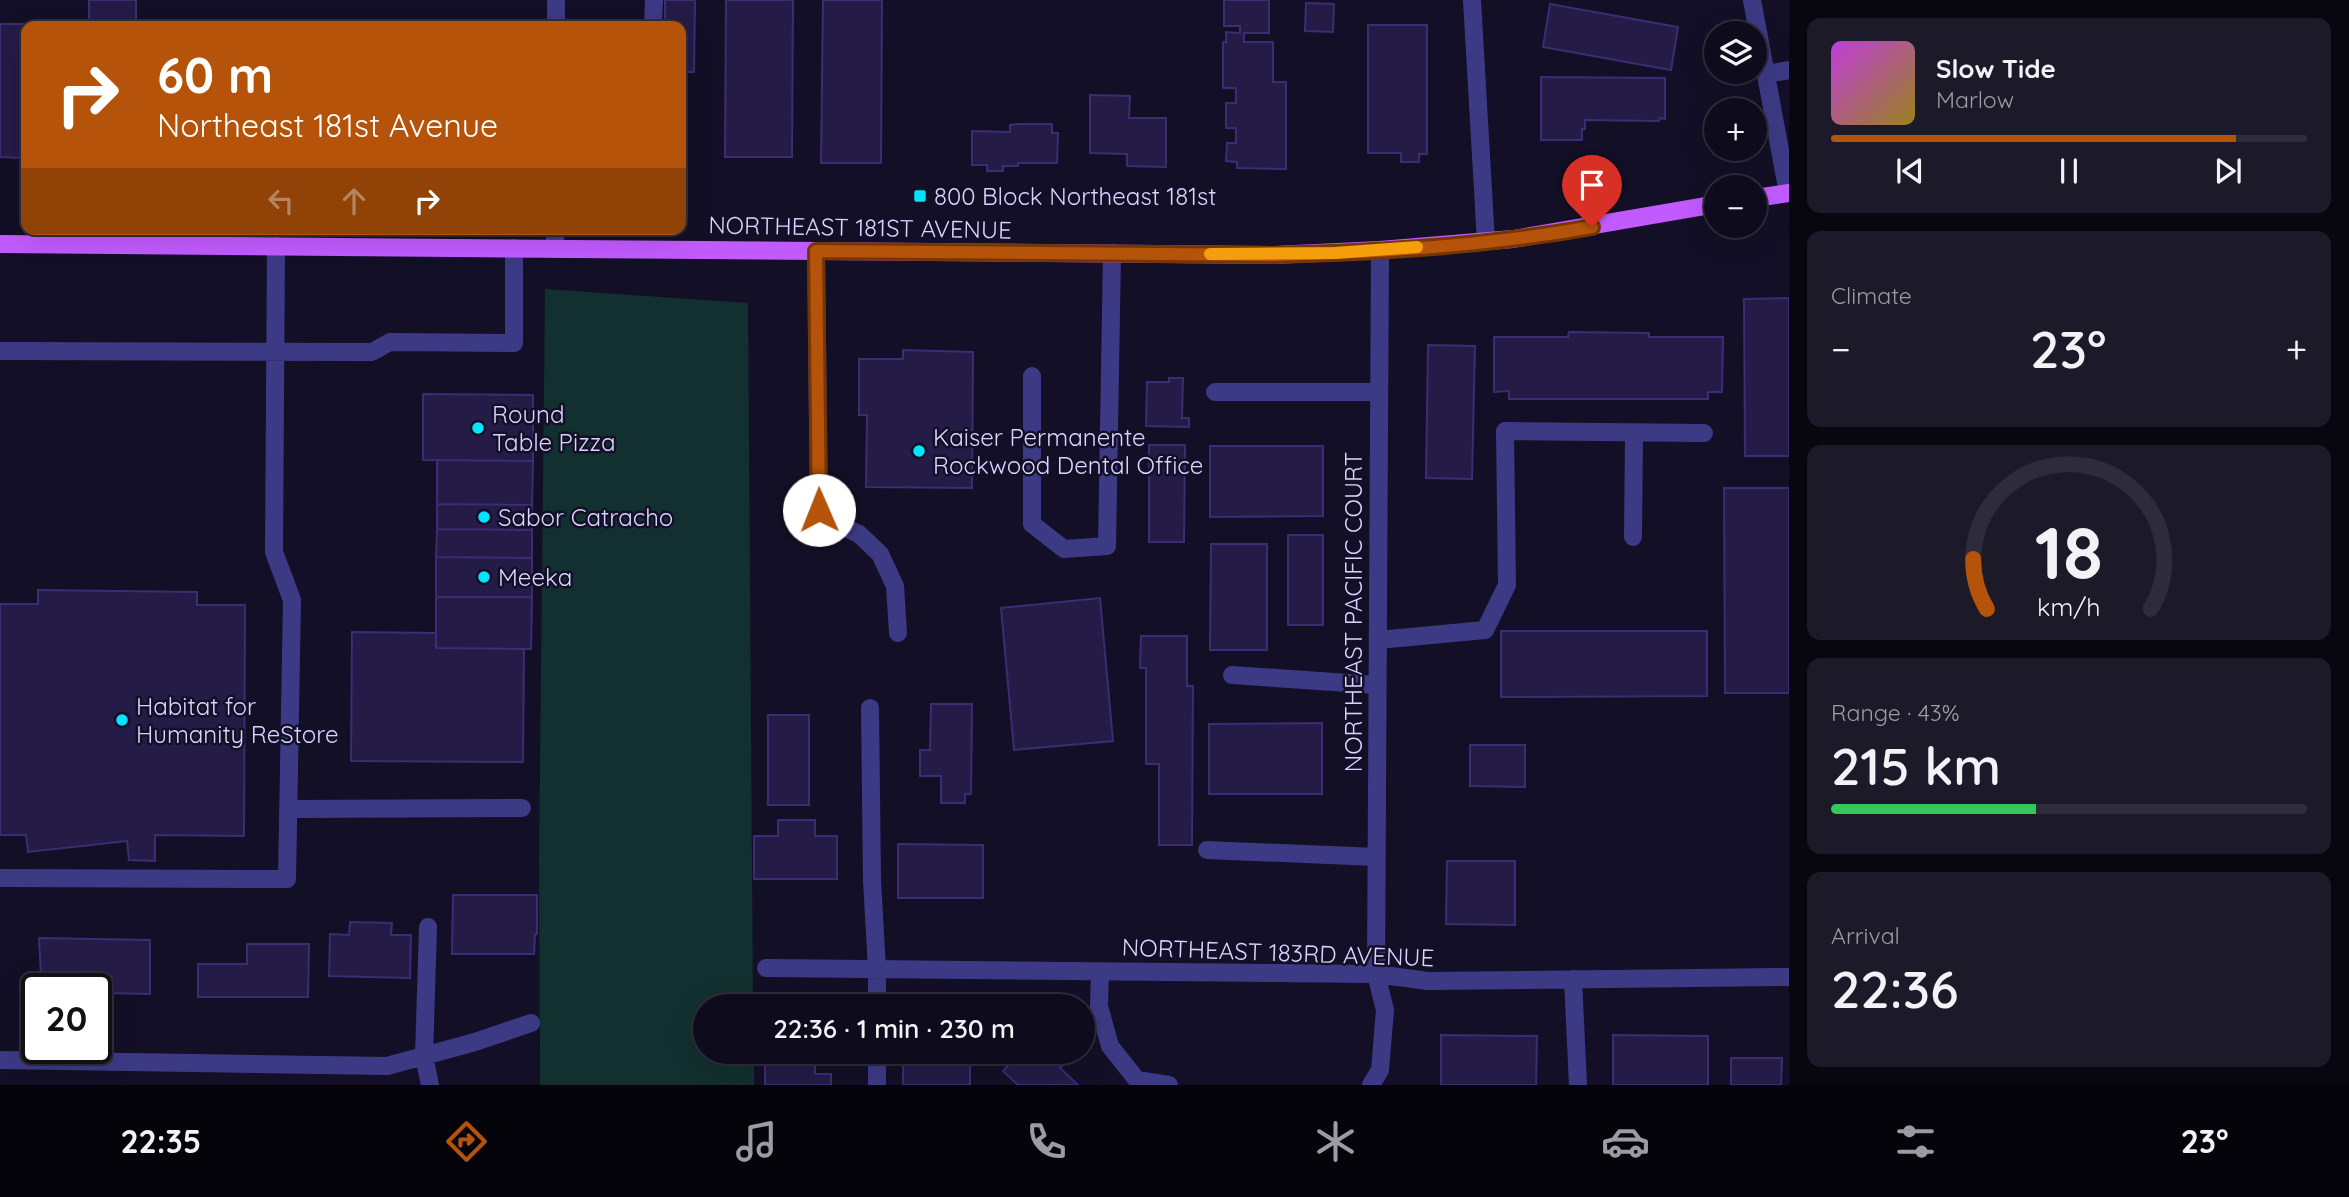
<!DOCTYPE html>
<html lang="en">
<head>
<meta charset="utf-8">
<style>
  body { margin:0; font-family:Quicksand,sans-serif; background:#1c1929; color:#f1f3f6; height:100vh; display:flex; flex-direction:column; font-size:26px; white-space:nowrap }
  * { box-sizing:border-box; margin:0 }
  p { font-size:23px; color:#9b9ba3 }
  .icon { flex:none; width:38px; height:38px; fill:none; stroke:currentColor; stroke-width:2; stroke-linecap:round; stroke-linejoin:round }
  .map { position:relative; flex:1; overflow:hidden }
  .drawer { display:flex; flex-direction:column; gap:18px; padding:18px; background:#08060f; width:560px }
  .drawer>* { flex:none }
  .hud { position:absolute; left:21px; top:21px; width:665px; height:214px; border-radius:14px; box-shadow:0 7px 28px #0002,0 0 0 2px #2e2b3b; background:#b45309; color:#fff; overflow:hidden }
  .tools { position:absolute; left:1704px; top:21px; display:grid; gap:14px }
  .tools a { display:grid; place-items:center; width:63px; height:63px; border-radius:50%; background:#0e0b1c; box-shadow:0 7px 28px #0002,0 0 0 2px #2e2b3b; font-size:35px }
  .speed { position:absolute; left:21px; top:973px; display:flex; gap:14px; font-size:35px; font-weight:700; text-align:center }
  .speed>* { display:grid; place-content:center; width:91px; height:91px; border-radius:50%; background:#0e0b1c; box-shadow:0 7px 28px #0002,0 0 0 2px #2e2b3b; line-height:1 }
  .speed .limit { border:4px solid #111; border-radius:10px; background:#fff; color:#111 }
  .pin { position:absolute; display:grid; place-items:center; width:60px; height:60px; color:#fff; margin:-72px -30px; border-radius:50% 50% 50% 0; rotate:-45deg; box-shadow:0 0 7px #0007 }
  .pin .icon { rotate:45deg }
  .me { position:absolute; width:77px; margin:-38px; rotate:359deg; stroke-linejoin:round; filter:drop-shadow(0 0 5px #0008) }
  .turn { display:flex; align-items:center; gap:24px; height:147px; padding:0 21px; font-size:32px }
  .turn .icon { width:91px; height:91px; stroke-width:2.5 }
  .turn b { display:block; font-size:49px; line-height:60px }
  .lanes { display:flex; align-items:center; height:66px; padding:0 21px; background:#0003; justify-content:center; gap:35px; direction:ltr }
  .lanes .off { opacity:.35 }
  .big { font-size:52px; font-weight:600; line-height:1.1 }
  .drawer .card { flex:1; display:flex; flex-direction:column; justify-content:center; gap:10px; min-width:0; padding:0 24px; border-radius:14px; background:#1c1929 }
  .drawer .dial { align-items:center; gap:0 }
  .dial svg { height:182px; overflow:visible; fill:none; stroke:#2e2b3b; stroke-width:7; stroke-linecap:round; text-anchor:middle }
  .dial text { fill:#f1f3f6; stroke:none }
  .song { display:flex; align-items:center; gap:21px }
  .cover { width:84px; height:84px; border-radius:10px; background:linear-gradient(135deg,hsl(290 70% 55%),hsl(50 70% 35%)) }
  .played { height:7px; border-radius:4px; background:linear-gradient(90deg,#b45309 85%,#2e2b3b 85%) }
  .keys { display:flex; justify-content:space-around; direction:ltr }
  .heat { display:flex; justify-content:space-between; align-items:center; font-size:38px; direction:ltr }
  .charge { height:10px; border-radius:5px; background:linear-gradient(90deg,#34c759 43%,#2e2b3b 0) }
  .trip { position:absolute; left:693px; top:994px; width:402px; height:70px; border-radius:35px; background:#0e0b1c; box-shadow:0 7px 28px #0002,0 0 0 2px #2e2b3b; font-weight:600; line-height:70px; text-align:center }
  .tabs { display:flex; height:112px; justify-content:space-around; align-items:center; background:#06040b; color:#9b9ba3 }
  .tabs .icon { width:49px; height:49px }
  .tabs .selected { color:#b45309 }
  .tabs b { font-size:32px; color:#f1f3f6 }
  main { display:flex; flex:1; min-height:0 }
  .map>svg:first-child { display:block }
</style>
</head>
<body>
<main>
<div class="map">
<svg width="1789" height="1085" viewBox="0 0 1789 1085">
  <rect width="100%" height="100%" fill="#130f26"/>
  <path fill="#12302f" d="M 545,289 L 748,303 L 753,1006 L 705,1006 L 705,1052 L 754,1052 L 754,1085 L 540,1085 L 539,859 Z"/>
  <path fill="#241b47" stroke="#3b2d73" stroke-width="2" d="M 89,0 L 136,0 L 136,22 L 159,22 L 159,26 L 26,26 L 26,158 L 0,157 L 0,24 L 55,24 L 55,21 L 89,21 Z
    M 665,0 L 695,0 L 694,72 L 681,72 L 681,26 L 665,26 Z
    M 726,0 L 793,0 L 792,157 L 725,157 Z
    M 823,0 L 882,0 L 881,163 L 821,163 Z
    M 1224,0 L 1269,0 L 1269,33 L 1244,33 L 1244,42 L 1273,42 L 1273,82 L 1286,82 L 1286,169 L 1237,168 L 1237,162 L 1226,161 L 1227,143 L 1236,143 L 1236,128 L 1226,128 L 1226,103 L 1236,103 L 1236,88 L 1223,88 L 1223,42 L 1226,42 L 1226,32 L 1240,33 L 1240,26 L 1224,26 Z
    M 1306,3 L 1334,4 L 1333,32 L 1305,31 Z
    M 1550,4 L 1678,27 L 1671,70 L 1543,47 Z
    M 1368,25 L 1427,25 L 1427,154 L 1419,154 L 1419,162 L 1401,162 L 1401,153 L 1368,153 Z
    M 1541,77 L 1665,78 L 1665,119 L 1660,118 L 1659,121 L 1585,120 L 1585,129 L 1582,129 L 1582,140 L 1541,140 Z
    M 1090,95 L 1130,96 L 1129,118 L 1166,118 L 1166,167 L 1127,166 L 1127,154 L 1090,153 Z
    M 1018,124 L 1052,124 L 1052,133 L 1058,133 L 1057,163 L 1018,163 L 1018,166 L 1003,166 L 1003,171 L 987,171 L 987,165 L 972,165 L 972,131 L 1010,132 L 1010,125 Z
    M 1789,298 L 1789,456 L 1745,456 L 1744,299 Z
    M 1569,332 L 1649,333 L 1649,337 L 1723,337 L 1722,392 L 1708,392 L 1708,399 L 1509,399 L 1509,391 L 1494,392 L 1494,337 L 1568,337 Z
    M 1428,345 L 1475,346 L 1472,479 L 1426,478 Z
    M 903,350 L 973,352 L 972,488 L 866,487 L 867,415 L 859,415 L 859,359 L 903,359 Z
    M 1169,378 L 1183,378 L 1182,418 L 1189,418 L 1189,427 L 1146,426 L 1147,382 L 1169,382 Z
    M 423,394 L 533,395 L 533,461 L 423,460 Z
    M 1149,445 L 1185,445 L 1184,542 L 1149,542 Z
    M 1210,446 L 1323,446 L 1323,516 L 1210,517 Z
    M 437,460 L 533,461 L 532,505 L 437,504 Z
    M 1724,488 L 1789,488 L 1789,693 L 1725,693 Z
    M 437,504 L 532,505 L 532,530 L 437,529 Z
    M 437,529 L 532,530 L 532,558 L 436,557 Z
    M 1288,535 L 1323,535 L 1323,625 L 1288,625 Z
    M 1211,544 L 1267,544 L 1267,650 L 1210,650 Z
    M 436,557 L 532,558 L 532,597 L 436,597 Z
    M 38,590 L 197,592 L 197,605 L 245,605 L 244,836 L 155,835 L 155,861 L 129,860 L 127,841 L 28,852 L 26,835 L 0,835 L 0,604 L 38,604 Z
    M 436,597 L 532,597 L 531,649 L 436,648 Z
    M 1100,598 L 1113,741 L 1014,750 L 1001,608 Z
    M 1501,631 L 1707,631 L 1707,696 L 1501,697 Z
    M 352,632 L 436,633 L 436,648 L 524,649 L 523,762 L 351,761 Z
    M 1141,636 L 1187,636 L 1187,686 L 1193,686 L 1192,845 L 1159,845 L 1159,764 L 1146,764 L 1146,668 L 1140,668 Z
    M 931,704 L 972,704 L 971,794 L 965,794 L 965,803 L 941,803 L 941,776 L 920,776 L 920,750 L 930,750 Z
    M 768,715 L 809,715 L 809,805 L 768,805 Z
    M 1322,723 L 1322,794 L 1209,794 L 1209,724 Z
    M 1470,745 L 1525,745 L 1525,787 L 1470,786 Z
    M 778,820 L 815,820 L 815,836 L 837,836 L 837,879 L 754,879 L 754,836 L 778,836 Z
    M 898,844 L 983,845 L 983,898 L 898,898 Z
    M 1447,861 L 1515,861 L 1515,925 L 1446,924 Z
    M 453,895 L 537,895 L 537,934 L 535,934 L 534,954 L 452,954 Z
    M 350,922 L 392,923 L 391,935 L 411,935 L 410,978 L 329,976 L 330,934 L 349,935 Z
    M 39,938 L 150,940 L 150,994 L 108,993 L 108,989 L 72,988 L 73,976 L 41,975 Z
    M 247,944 L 309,944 L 308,997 L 198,997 L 198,964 L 247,964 Z
    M 1441,1035 L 1537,1036 L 1536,1085 L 1441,1085 Z
    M 1613,1035 L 1708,1036 L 1708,1085 L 1613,1085 Z
    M 903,1052 L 970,1052 L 970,1085 L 903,1085 Z
    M 1021,1052 L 1059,1052 L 1068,1060 L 1060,1068 L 1078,1085 L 1018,1085 L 1003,1071 Z
    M 765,1056 L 815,1056 L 815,1074 L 831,1074 L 831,1085 L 765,1085 Z
    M 1731,1058 L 1782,1058 L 1781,1085 L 1731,1085 Z"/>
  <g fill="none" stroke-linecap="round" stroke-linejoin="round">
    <path stroke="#3d3a85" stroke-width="18" d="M 1472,0 L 1486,242
      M 1752,0 L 1788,193
      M 556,26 L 556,0
      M 653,26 L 654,0
      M 1767,74 L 1789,70
      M 555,249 L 555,229
      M 816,251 L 819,510 L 835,523 L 859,534 L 880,554 L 895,586 L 898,633
      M 0,351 L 372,352 L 390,342 L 514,343 L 514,248
      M 1032,376 L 1032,524 L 1064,549 L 1107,546 L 1112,253
      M 1215,392 L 1379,392
      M 1633,537 L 1634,433
      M 1378,640 L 1485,630 L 1507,585 L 1505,431 L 1704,433
      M 1232,675 L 1377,685
      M 870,708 L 872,880 L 877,969 L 877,1006
      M 288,809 L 522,808
      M 1207,850 L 1376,857
      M 0,878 L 287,879 L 292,600 L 274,552 L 276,246
      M 428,927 L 424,1056 L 430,1085
      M 766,968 L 1376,974 L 1428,981 L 1789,977
      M 1100,972 L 1099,1006 L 1110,1046 L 1137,1080 L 1169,1085
      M 1573,979 L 1578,1085
      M 0,1060 L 387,1066 L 475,1042 L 531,1023
      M 877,1085 L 877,1052
      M 1371,1085 L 1380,1070 L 1385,1010 L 1376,974 L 1380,250"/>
    <path stroke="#c25bff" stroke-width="18" d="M 1755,198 L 1789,193
      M 0,244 L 1274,255 L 1380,250 L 1513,239 L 1717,204"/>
  </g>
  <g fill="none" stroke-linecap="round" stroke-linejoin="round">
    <g stroke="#753606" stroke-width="18">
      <path id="route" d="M 819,510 L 816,251 L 1274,255 C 1380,252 1487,246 1592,227"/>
    </g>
    <use href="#route" stroke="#b45309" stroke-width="12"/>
    <path stroke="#f59e0b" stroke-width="12" d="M 1210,254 L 1335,253 L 1417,247"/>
  </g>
  <g fill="#00e5ff" stroke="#130f26" stroke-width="2.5">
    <rect x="913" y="189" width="14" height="14" rx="3.5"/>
    <circle cx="478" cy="428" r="7"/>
    <circle cx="919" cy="451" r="7"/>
    <circle cx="484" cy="517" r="7"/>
    <circle cx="484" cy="577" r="7"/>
    <circle cx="122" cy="720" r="7"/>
  </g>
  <g text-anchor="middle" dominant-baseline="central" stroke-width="5" stroke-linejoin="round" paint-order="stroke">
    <g font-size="24" fill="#d9d4ff" stroke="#130f26" text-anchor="start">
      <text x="934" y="196">800 Block Northeast 181st</text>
      <text x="492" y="414">Round<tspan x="492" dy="28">Table Pizza</tspan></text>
      <text x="933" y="437">Kaiser Permanente<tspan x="933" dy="28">Rockwood Dental Office</tspan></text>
      <text x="498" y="517">Sabor Catracho</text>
      <text x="498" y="577">Meeka</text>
      <text x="136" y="706">Habitat for<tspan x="136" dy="28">Humanity ReStore</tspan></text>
    </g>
    <g font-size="24" fill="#d9d4ff" stroke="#130f26">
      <text transform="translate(860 227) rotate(1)">NORTHEAST 181ST AVENUE</text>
      <text transform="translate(1353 612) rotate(-90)">NORTHEAST PACIFIC COURT</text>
      <text transform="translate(1278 952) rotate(2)">NORTHEAST 183RD AVENUE</text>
    </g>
  </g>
</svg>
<div class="tools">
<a><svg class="icon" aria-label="layers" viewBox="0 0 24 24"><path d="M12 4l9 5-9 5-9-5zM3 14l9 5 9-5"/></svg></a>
<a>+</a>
<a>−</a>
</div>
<div class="speed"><div class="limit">20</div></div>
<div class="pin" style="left:1592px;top:227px;background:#d93025"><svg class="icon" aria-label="arrive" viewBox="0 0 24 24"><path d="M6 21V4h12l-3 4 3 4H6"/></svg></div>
<svg class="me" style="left:819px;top:510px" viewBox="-20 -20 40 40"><circle r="19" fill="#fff"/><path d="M0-13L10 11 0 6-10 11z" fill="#b45309"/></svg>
<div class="trip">22:36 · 1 min · 230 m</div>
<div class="hud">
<div class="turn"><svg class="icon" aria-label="right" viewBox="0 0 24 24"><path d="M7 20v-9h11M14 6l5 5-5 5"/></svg><div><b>60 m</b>Northeast 181st Avenue</div></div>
<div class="lanes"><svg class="icon off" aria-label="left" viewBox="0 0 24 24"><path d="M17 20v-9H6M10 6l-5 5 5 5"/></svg><svg class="icon off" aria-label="ahead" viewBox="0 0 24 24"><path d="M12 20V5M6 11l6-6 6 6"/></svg><svg class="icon" aria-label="right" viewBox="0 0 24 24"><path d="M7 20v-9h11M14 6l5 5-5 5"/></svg></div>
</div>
</div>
<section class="drawer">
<div class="card">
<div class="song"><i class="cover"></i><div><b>Slow Tide</b><p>Marlow</p></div></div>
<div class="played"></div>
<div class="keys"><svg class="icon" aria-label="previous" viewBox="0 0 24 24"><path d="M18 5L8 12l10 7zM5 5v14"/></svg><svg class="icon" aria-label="pause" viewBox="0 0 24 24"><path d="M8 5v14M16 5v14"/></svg><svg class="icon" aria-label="next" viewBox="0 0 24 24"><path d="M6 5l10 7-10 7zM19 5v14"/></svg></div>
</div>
<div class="card"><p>Climate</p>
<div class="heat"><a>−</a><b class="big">23°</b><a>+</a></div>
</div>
<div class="card dial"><svg viewBox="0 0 100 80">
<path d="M14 69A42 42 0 1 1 86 69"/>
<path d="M14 69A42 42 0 0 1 8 47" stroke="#b45309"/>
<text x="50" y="56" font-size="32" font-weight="700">18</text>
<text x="50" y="72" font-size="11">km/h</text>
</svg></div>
<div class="card"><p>Range · 43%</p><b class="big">215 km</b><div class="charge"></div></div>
<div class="card"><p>Arrival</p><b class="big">22:36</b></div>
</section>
</main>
<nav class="tabs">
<b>22:35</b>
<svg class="icon selected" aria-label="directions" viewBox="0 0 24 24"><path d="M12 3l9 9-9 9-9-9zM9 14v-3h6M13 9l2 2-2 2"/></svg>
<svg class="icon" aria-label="music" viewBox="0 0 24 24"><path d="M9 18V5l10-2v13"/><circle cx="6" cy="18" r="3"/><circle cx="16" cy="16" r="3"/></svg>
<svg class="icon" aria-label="phone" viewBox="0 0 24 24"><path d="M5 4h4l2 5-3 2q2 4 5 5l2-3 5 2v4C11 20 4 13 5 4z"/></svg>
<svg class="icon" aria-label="climate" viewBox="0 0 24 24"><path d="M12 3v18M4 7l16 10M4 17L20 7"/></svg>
<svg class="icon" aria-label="car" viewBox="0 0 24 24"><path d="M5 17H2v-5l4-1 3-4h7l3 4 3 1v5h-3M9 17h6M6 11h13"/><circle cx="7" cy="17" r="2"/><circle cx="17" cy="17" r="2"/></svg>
<svg class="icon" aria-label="filters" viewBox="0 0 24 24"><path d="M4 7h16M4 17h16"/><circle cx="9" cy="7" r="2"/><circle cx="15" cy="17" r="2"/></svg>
<b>23°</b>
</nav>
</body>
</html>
